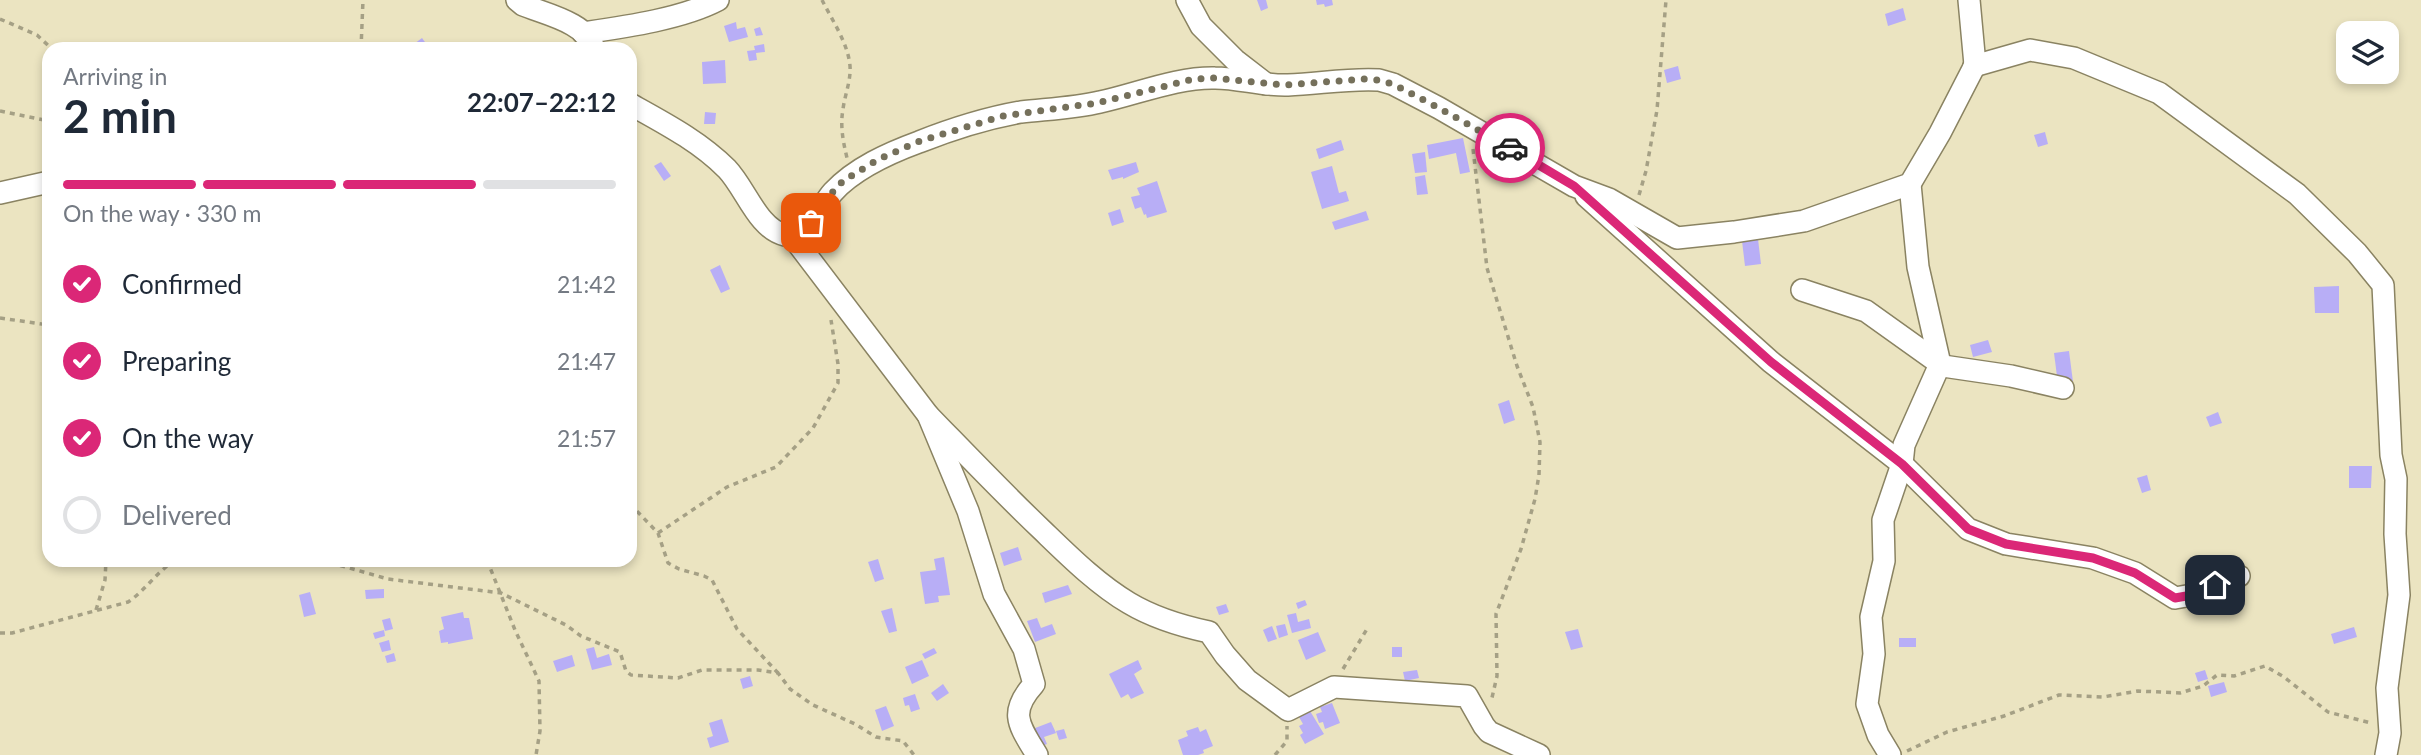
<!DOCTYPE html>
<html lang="en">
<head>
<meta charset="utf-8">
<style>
	body { margin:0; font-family:Lato,sans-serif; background:#f6f6f7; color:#1f2937; height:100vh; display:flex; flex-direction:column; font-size:26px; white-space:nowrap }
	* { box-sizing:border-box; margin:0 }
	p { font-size:23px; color:#747a83 }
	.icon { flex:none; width:38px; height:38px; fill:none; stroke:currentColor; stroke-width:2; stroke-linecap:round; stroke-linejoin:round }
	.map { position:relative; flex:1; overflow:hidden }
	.drawer { position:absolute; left:42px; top:42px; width:595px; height:525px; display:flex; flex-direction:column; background:#fff; border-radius:21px; box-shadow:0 4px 10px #0003 }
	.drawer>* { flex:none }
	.controls { position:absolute; left:2336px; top:21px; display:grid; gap:14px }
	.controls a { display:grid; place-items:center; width:63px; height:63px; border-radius:14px; background:#fff; box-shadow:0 4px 10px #0003; font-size:35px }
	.pin { position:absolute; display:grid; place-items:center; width:60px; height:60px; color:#fff; margin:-30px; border-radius:14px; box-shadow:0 4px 10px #0006 }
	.courier { position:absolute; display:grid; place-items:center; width:70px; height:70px; margin:-35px; border:5px solid #db2777; border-radius:50%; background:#fff; color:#222; box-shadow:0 2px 9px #0007 }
	.head em { font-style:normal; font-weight:700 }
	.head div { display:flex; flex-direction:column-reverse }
	.head { display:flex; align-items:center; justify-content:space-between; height:119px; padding:0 21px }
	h1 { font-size:46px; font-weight:700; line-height:52px }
	.bar { display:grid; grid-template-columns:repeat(4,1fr); gap:10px 7px; align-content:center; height:84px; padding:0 21px }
	.bar i { height:9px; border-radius:5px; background:#e0e1e3 }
	.bar .selected { background:#db2777 }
	.bar p { grid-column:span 4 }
	ol { padding:0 21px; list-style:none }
	li { display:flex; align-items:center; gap:21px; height:77px }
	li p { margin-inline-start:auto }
	li .icon { padding:7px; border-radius:50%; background:#db2777; color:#fff; stroke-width:4 }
	li:last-child { color:#747a83 }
	li i { width:38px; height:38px; border:4px solid #e0e1e3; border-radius:50% }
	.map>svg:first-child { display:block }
</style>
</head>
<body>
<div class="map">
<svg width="2421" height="755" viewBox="0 0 2421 755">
	<rect width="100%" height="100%" fill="#ebe4c1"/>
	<g fill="#b8aef6">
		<polygon points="1257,0 1266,0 1268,8 1261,11"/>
		<polygon points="1316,0 1332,0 1333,5 1325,7 1324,4 1317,5"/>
		<polygon points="1903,8 1906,20 1888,26 1885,14"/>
		<polygon points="736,22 737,29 745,27 748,37 729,42 724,26"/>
		<polygon points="760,27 763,35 756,36 754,29"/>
		<polygon points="422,38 430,49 418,49 414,44"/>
		<polygon points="764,44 765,52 756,53 757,60 749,61 747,51 755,50 754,46"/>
		<polygon points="725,60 726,83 703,84 702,62"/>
		<polygon points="1678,66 1681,79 1667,83 1664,70"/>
		<polygon points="705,112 716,113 715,124 704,124"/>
		<polygon points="2045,132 2048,144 2038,147 2034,135"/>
		<polygon points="1463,138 1470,172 1460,174 1456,153 1429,159 1427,145"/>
		<polygon points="1341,140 1344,150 1319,159 1316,149"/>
		<polygon points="1425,152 1427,172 1415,173 1412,154"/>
		<polygon points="661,162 671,176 664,181 654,166"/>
		<polygon points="1136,162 1139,172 1123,179 1123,177 1112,180 1108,170"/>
		<polygon points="1332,166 1339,193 1346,191 1349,201 1322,209 1311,172"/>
		<polygon points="1425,175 1428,194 1417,195 1415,177"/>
		<polygon points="1157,181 1167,212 1147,218 1146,214 1144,215 1141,207 1135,209 1131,197 1140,195 1137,188"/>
		<polygon points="1120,209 1124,222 1112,226 1108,213"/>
		<polygon points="1366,211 1369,220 1335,230 1332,222"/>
		<polygon points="1758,239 1761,264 1745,266 1742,241"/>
		<polygon points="720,265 730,289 721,293 710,270"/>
		<polygon points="2339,286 2339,313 2315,313 2314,287"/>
		<polygon points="1988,340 1992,352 1973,357 1970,345"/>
		<polygon points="2069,351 2073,382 2058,384 2054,353"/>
		<polygon points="1509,400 1515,420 1504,424 1498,404"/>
		<polygon points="2218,412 2222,423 2210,427 2206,417"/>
		<polygon points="2349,466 2372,466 2371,488 2349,488"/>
		<polygon points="2147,475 2151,490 2142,493 2137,478"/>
		<polygon points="1018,547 1022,560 1004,566 1000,553"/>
		<polygon points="944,557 950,595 938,596 939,602 925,604 920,572 936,570 934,559"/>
		<polygon points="878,559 884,579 875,582 868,562"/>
		<polygon points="1068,585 1072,594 1045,603 1042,593"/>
		<polygon points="384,589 384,598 366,599 365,590"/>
		<polygon points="310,592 316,614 304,617 299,595"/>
		<polygon points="1305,600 1307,605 1298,609 1296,603"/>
		<polygon points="1226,604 1229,612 1219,615 1216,607"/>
		<polygon points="892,608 897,631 889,633 881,611"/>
		<polygon points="463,612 464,618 469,618 473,639 448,644 448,642 441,643 439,631 444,629 441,617"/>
		<polygon points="1296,613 1298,622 1309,619 1311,628 1292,633 1287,615"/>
		<polygon points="390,618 393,629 385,631 382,620"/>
		<polygon points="1037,618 1041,628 1052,624 1056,634 1035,642 1027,621"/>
		<polygon points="1285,624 1288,635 1279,638 1276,626"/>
		<polygon points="1272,626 1277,639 1268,642 1263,630"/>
		<polygon points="2354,627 2357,637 2334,644 2331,634"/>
		<polygon points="1578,629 1583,647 1571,650 1565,632"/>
		<polygon points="384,630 385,636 375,639 373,633"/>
		<polygon points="1318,632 1326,651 1306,660 1298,640"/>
		<rect x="1899" y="638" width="17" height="9"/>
		<polygon points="389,640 391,650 382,652 379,643"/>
		<polygon points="594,647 597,658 609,654 612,665 592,670 586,649"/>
		<rect x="1392" y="647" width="10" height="10"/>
		<polygon points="934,648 937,653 925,659 922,654"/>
		<polygon points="394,653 396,661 387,663 385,656"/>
		<polygon points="572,655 575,666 557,672 553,661"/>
		<polygon points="922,660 929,676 912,684 905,667"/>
		<polygon points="1138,660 1142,669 1134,674 1144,693 1131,699 1128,694 1121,698 1109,674"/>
		<polygon points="1417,670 1419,678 1405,681 1403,672"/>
		<polygon points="2205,670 2208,679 2198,682 2195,673"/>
		<polygon points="750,676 753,686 743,689 740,679"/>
		<polygon points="2224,682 2227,692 2211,697 2208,686"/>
		<polygon points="943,684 949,693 937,701 931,693"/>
		<polygon points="915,694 920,709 911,712 909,705 905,706 903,698"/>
		<polygon points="1332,703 1340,723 1325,729 1323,722 1319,723 1316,714 1322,712 1320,707"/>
		<polygon points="886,706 894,726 882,731 875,710"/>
		<polygon points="1310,711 1324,734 1305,744 1300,735 1303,733 1299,726 1303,724 1299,717"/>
		<polygon points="722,719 729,742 710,748 707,738 713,736 709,723"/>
		<polygon points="1051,722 1056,733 1044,737 1047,744 1037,748 1030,730"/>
		<polygon points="1198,727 1200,732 1206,729 1213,746 1203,750 1204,753 1198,755 1183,755 1178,740 1188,736 1186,731"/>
		<polygon points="1064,729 1067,738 1059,740 1056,731"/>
	</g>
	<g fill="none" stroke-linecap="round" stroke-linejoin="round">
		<defs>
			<g id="minor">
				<path d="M517,0l6,5c22,9 65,18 71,44"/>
				<polyline points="1187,0 1201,26 1235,60 1266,84"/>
				<path d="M583,33c41,-6 99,-14 135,-33"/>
				<polyline points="1974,66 2030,50 2074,58 2159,93 2297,194 2357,253 2383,285 2391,455 2396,479 2395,534 2399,595 2387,688 2390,733 2386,755"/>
				<path d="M630,104c34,19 69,37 97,65 19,20 31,60 58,66 23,6 35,-29 48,-43 22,-24 56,-39 86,-50 33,-13 68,-24 102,-30 27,-3 54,-4 79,-10 37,-8 77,-25 115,-24 24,0 48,8 73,7 30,-1 61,-7 91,-5l14,4 46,24 135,78 35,13 68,39 57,-6 70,-11 106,-37 30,-51 35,-68 -6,-65"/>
				<polyline points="0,193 49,182"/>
				<polyline points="1586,196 1771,362 1902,464 1968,529 2006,544 2093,558 2135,573 2175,598 2192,595 2239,576"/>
				<path d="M792,236l136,179 40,96 26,83 30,55 10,35c-26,29 -15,41 3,71"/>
				<polyline points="1802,290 1866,311 1943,366 2011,376 2063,388"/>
				<path d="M928,415c38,39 75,78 114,115 27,26 55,54 87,73 25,15 52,23 80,29l16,23 22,25 41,30 46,-23 133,9 17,30 5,6 50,23"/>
				<polyline points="1890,755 1878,735 1867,704 1874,654 1871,617 1884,561 1883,520 1902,464 1904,445 1940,364 1918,267 1910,184"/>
			</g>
		</defs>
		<use href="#minor" stroke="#8a8362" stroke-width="24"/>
		<g stroke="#a5a085" stroke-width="3.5" stroke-dasharray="5 5" stroke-linecap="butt">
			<path d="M822,0c10,20 26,43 28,66 1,15 -5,28 -7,43 -3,17 0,32 4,49"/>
			<polyline points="0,19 37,35 52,49"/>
			<polyline points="361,49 363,0"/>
			<polyline points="0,111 49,121"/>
			<polyline points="1473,149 1487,268 1517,366 1533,407 1540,442 1539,475 1535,499 1521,549 1496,614 1497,676 1491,702"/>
			<polyline points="1639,195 1646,171 1657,110 1666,0"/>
			<polyline points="0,318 49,325"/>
			<polyline points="630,504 658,533 668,563 679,569 704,576 712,580 737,629 778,673"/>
			<polyline points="658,533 727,487 776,467 813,428 838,383 838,364 831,320"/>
			<polyline points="321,560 388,579 501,593 566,625 581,636 620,652 626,671 631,675 678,678 702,670 758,670 778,673 790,689 813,705 855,724 876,737 903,741 914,755"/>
			<polyline points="487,560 515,630 539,681 540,731 536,755"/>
			<polyline points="96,610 105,580 106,560"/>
			<path d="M0,633h12l116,-31c18,-12 29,-31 48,-42"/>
			<polyline points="1343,669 1367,629"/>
			<polyline points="1907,751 1947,732 2004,716 2059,695 2103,697 2138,691 2180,693 2203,686 2217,675 2234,676 2265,666 2284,677 2328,712 2371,723"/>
			<polyline points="1275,755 1287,741 1287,726"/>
		</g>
		<use href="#minor" stroke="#fff" stroke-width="21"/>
	</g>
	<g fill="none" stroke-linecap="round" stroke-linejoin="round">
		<polyline stroke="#75705b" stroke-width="7" stroke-dasharray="0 12.6" points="811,223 831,194 843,181 879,159 920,141 1003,116 1097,103 1194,79 1215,78 1284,85 1365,79 1378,80 1393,84 1439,108 1510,148"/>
		<polyline stroke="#db2777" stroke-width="9" points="1510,148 1574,186 1771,362 1902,464 1968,529 2006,544 2093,558 2135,573 2175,598 2192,595 2215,585"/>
	</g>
</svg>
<div class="controls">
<a><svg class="icon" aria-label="layers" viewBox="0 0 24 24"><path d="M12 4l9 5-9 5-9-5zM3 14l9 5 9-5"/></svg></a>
</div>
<div class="pin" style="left:811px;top:223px;background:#ea580c"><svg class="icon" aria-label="bag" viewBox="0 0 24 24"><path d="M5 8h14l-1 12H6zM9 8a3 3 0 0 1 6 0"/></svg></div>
<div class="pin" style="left:2215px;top:585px;background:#1f2937"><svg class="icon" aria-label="home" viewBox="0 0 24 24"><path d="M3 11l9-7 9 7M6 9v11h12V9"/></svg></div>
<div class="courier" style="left:1510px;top:148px"><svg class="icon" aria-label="car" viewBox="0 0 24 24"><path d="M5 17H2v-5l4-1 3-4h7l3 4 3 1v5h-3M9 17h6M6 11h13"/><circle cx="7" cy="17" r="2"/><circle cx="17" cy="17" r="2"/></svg></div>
<section class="drawer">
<div class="head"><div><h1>2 min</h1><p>Arriving in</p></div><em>22:07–22:12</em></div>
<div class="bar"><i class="selected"></i><i class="selected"></i><i class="selected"></i><i></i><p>On the way · 330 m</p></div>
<ol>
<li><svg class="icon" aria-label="check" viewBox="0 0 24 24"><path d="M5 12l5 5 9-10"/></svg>Confirmed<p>21:42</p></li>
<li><svg class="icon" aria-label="check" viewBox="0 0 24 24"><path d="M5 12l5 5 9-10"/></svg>Preparing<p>21:47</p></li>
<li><svg class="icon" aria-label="check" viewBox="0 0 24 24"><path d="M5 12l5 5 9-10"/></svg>On the way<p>21:57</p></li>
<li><i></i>Delivered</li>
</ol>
</section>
</div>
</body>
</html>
